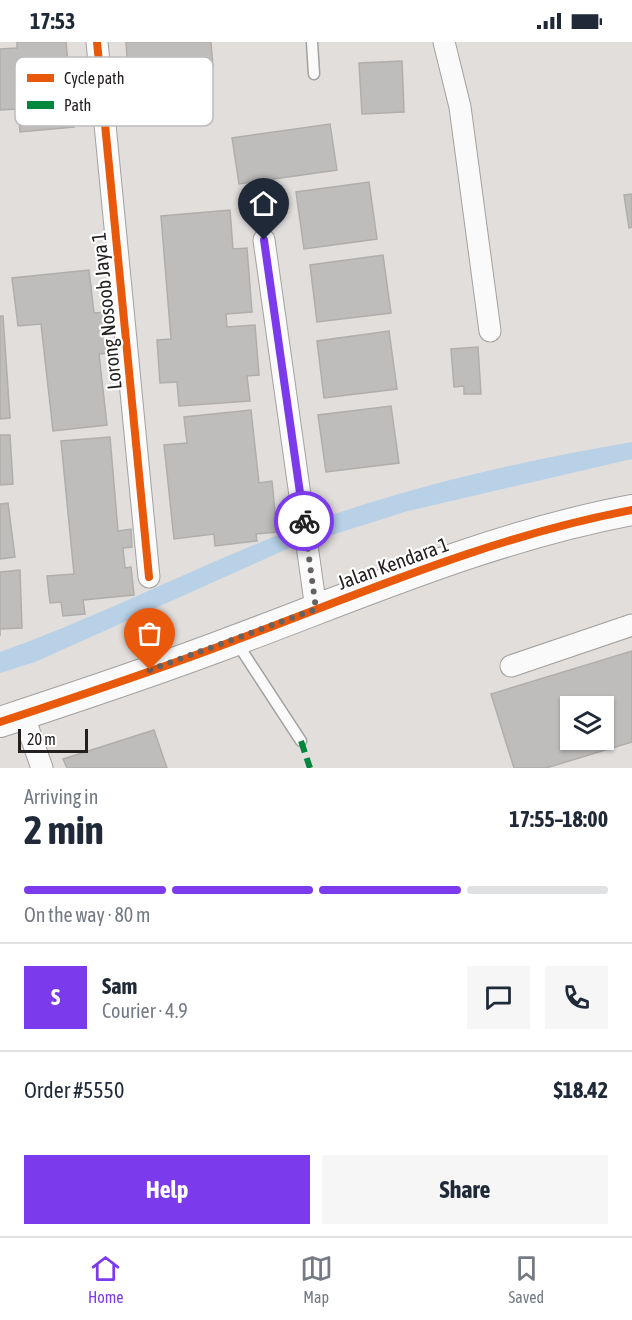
<!DOCTYPE html>
<html lang="en">
<head>
<meta charset="utf-8">
<style>
	body { margin:0; font-family:"Asap Condensed",sans-serif; background:#f6f6f7; color:#1f2937; height:100vh; display:flex; flex-direction:column; font-size:22px; white-space:nowrap }
	* { box-sizing:border-box; margin:0 }
	p { font-size:20px; color:#747a83 }
	.icon { flex:none; width:33px; height:33px; fill:none; stroke:currentColor; stroke-width:2; stroke-linecap:round; stroke-linejoin:round }
	.map { position:relative; height:726px; overflow:hidden }
	.details { display:flex; flex-direction:column; background:#fff; flex:1 }
	.details>* { flex:none }
	.tools { position:absolute; left:560px; top:654px; display:grid; gap:12px }
	.tools a { display:grid; place-items:center; width:54px; height:54px; border-radius:0px; background:#fff; box-shadow:0 2px 4px #0004; font-size:30px }
	.scale { position:absolute; left:18px; bottom:15px; width:70px; box-sizing:border-box; padding-left:6px; border:3px solid #23201f; border-top:0; font-size:16px; line-height:21px; white-space:nowrap; color:#23201f; -webkit-text-stroke:4px #fff; paint-order:stroke }
	.pin { position:absolute; display:grid; place-items:center; width:51px; height:51px; color:#fff; margin:-62px -26px; border-radius:50% 50% 50% 0; rotate:-45deg; box-shadow:0 0 6px #0007 }
	.pin .icon { rotate:45deg }
	.courier { position:absolute; display:grid; place-items:center; width:60px; height:60px; margin:-30px; border:4px solid #7c3aed; border-radius:50%; background:#fff; color:#222; box-shadow:0 2px 8px #0007 }
	.overview em { font-style:normal; font-weight:700 }
	.overview div { display:flex; flex-direction:column-reverse }
	.overview { display:flex; align-items:center; justify-content:space-between; height:102px; padding:0 24px }
	h1 { font-size:39px; font-weight:700; line-height:45px }
	.bar { display:grid; grid-template-columns:repeat(4,1fr); gap:9px 6px; align-content:center; height:72px; padding:0 24px }
	.bar i { height:8px; border-radius:4px; background:#e0e1e3 }
	.bar .active { background:#7c3aed }
	.bar p { grid-column:span 4 }
	.line { display:flex; align-items:center; gap:15px; padding:0 24px; border-top:2px solid #e0e1e3 }
	.line div { flex:1 }
	.round { display:grid; place-items:center; flex:none; width:63px; height:63px; border-radius:0px; background:#f6f6f7 }
	.action { display:flex; gap:12px; margin-top:auto; padding:12px 24px }
	.action a { flex:1; height:69px; border-radius:0px; background:#7c3aed; color:#fff; font-size:24px; font-weight:700; line-height:69px; text-align:center }
	.action a+a { background:#f6f6f7; color:#1f2937 }
	.status { display:flex; justify-content:space-between; align-items:center; height:42px; padding:0 30px; background:#fff; direction:ltr }
	.status svg { height:16px; fill:currentColor }
	.menu { display:flex; justify-content:space-around; align-items:center; height:84px; border-top:2px solid #e0e1e3; background:#fff; font-size:16px; color:#747a83 }
	.menu a { display:grid; justify-items:center; gap:3px }
	.menu .active { color:#7c3aed }
	.map>svg:first-child { display:block }
</style>
</head>
<body>
<div class="status"><b>17:53</b><svg viewBox="0 0 49 12"><path d="M0 12V9h3v3zM5 12V6h3v6zM10 12V3h3v9zM15 12V0h3v12zM26 1h20v11H26zM47 4h2v5h-2z"/></svg></div>
<div class="map">
<svg width="632" height="726" viewBox="0 0 632 726">
	<rect width="100%" height="100%" fill="#e1dedc"/>
	<path fill="#b8d1e7" d="M632,400v17l-224,52 -121,38 -252,113 -35,11v-21c107,-38 208,-92 315,-131 101,-36 211,-61 317,-79z"/>
	<g fill="#bfbdbb" stroke="#b0aeac" stroke-width="1.5" fill-rule="evenodd">
		<polygon points="17,0 66,0 74,85 20,90 18,67 0,68 0,7 17,6"/>
		<polygon points="126,0 211,0 213,25 128,31"/>
		<polygon points="402,19 404,70 362,72 359,21"/>
		<polygon points="330,82 337,128 239,142 232,96"/>
		<polygon points="369,140 377,197 304,207 296,150"/>
		<polygon points="632,152 632,185 629,186 624,153"/>
		<polygon points="230,168 233,207 247,206 252,270 226,272 227,285 255,283 259,333 247,334 250,359 179,364 177,340 160,341 157,298 171,297 161,174"/>
		<polygon points="383,213 391,271 317,280 310,223"/>
		<polygon points="89,228 94,271 106,270 110,311 99,312 107,383 53,389 41,282 18,284 12,236"/>
		<polygon points="0,274 3,274 10,376 0,377"/>
		<polygon points="389,289 397,347 324,356 317,299"/>
		<polygon points="478,305 481,352 464,352 464,344 454,345 451,307"/>
		<polygon points="391,364 399,421 326,430 318,373"/>
		<polygon points="251,368 259,441 272,439 277,490 256,492 257,499 215,504 214,492 174,497 164,403 187,401 184,375"/>
		<polygon points="0,393 10,393 13,442 0,443"/>
		<polygon points="110,395 118,489 131,487 132,505 123,506 125,526 131,525 134,553 83,558 85,572 63,574 61,560 50,561 47,534 74,532 61,399"/>
		<polygon points="8,461 15,515 0,517 0,462"/>
		<polygon points="20,528 22,586 0,587 0,594 0,530"/>
		<path d="M632,609v91l-86,26h-32l-23,-74zM570,664h33v34h-33z"/>
		<polygon points="154,688 167,726 67,726 63,717"/>
	</g>
	<g fill="none" stroke-linecap="round" stroke-linejoin="round">
		<defs>
			<g id="lane">
				<polyline points="312,0 314,32"/>
				<polyline points="237,601 301,699"/>
			</g>
			<g id="street">
				<polyline points="97,0 149,535"/>
				<polyline points="444,0 460,65 490,289"/>
				<polyline points="264,198 316,567"/>
				<polyline points="511,624 632,583"/>
				<polyline points="23,672 42,726"/>
			</g>
			<path id="secondary" d="M0,680c79,-26 158,-52 236,-82 131,-49 258,-104 396,-130"/>
		</defs>
		<use href="#lane" stroke="#a3a1a0" stroke-width="13"/>
		<use href="#street" stroke="#a3a1a0" stroke-width="23"/>
		<use href="#secondary" stroke="#a3a1a0" stroke-width="32"/>
		<use href="#lane" stroke="#fafafa" stroke-width="10"/>
		<use href="#street" stroke="#fafafa" stroke-width="21"/>
		<use href="#secondary" stroke="#fafafa" stroke-width="30"/>
		<polyline stroke="#00873e" stroke-width="6" stroke-dasharray="12 6" stroke-linecap="butt" points="301,699 310,726"/>
		<defs>
			<g id="cycleway">
				<polyline points="97,0 149,535"/>
				<path d="M0,680c79,-26 158,-52 236,-82 131,-49 258,-104 396,-130"/>
			</g>
		</defs>
		<use href="#cycleway" stroke="#fff" stroke-width="11"/>
		<use href="#cycleway" stroke="#e8590c" stroke-width="8"/>
	</g>
	<g fill="none" stroke-linecap="round" stroke-linejoin="round">
		<polyline stroke="#666261" stroke-width="6" stroke-dasharray="0 10.8" points="150,628 316,567 304,479"/>
		<polyline stroke="#7c3aed" stroke-width="8" points="264,198 304,479"/>
	</g>
	<g text-anchor="middle" dominant-baseline="central" stroke-width="4.5" stroke-linejoin="round" paint-order="stroke">
		<g font-size="20" fill="#23201f" stroke="#fff">
			<text transform="translate(106 269) rotate(-96)">Lorong Nosoob Jaya 1</text>
			<text transform="translate(393 521) rotate(-20)">Jalan Kendara 1</text>
		</g>
	</g>
	<rect x="15" y="15" width="198" height="69" rx="9" fill="#fff" stroke="#bdbcbc" stroke-width="1.5"/>
	<rect x="27" y="32" width="27" height="8" fill="#e8590c"/>
	<rect x="27" y="59" width="27" height="8" fill="#00873e"/>
	<g font-size="16" fill="#23201f">
		<text x="64" y="42">Cycle path</text>
		<text x="64" y="69">Path</text>
	</g>
</svg>
<div class="tools">
<a><svg class="icon" aria-label="layers" viewBox="0 0 24 24"><path d="M12 4l9 5-9 5-9-5zM3 14l9 5 9-5"/></svg></a>
</div>
<div class="scale">20 m</div>
<div class="pin" style="left:150px;top:628px;background:#ea580c"><svg class="icon" aria-label="bag" viewBox="0 0 24 24"><path d="M5 8h14l-1 12H6zM9 8a3 3 0 0 1 6 0"/></svg></div>
<div class="pin" style="left:264px;top:198px;background:#1f2937"><svg class="icon" aria-label="home" viewBox="0 0 24 24"><path d="M3 11l9-7 9 7M6 9v11h12V9"/></svg></div>
<div class="courier" style="left:304px;top:479px"><svg class="icon" aria-label="bike" viewBox="0 0 24 24"><circle cx="6" cy="16" r="4"/><circle cx="18" cy="16" r="4"/><path d="M6 16l4-8h5l3 8M10 8l3 8H6M13 5h3"/></svg></div>
</div>
<section class="details">
<div class="overview"><div><h1>2 min</h1><p>Arriving in</p></div><em>17:55–18:00</em></div>
<div class="bar"><i class="active"></i><i class="active"></i><i class="active"></i><i></i><p>On the way · 80 m</p></div>
<div class="line" style="height:108px"><b class="round" style="background:#7c3aed;color:#fff">S</b><div><b>Sam</b><p>Courier · 4.9</p></div><a class="round"><svg class="icon" aria-label="chat" viewBox="0 0 24 24"><path d="M4 5h16v11H9l-5 4z"/></svg></a><a class="round"><svg class="icon" aria-label="phone" viewBox="0 0 24 24"><path d="M5 4h4l2 5-3 2q2 4 5 5l2-3 5 2v4C11 20 4 13 5 4z"/></svg></a></div>
<div class="line" style="height:78px"><div>Order #5550</div><b>$18.42</b></div>
<div class="action"><a>Help</a><a>Share</a></div>
</section>
<nav class="menu">
<a class="active"><svg class="icon" aria-label="home" viewBox="0 0 24 24"><path d="M3 11l9-7 9 7M6 9v11h12V9"/></svg>Home</a>
<a><svg class="icon" aria-label="map" viewBox="0 0 24 24"><path d="M3 6l6-2 6 2 6-2v14l-6 2-6-2-6 2zM9 4v14M15 6v14"/></svg>Map</a>
<a><svg class="icon" aria-label="saved" viewBox="0 0 24 24"><path d="M7 4h10v16l-5-4-5 4z"/></svg>Saved</a>
</nav>
</body>
</html>
